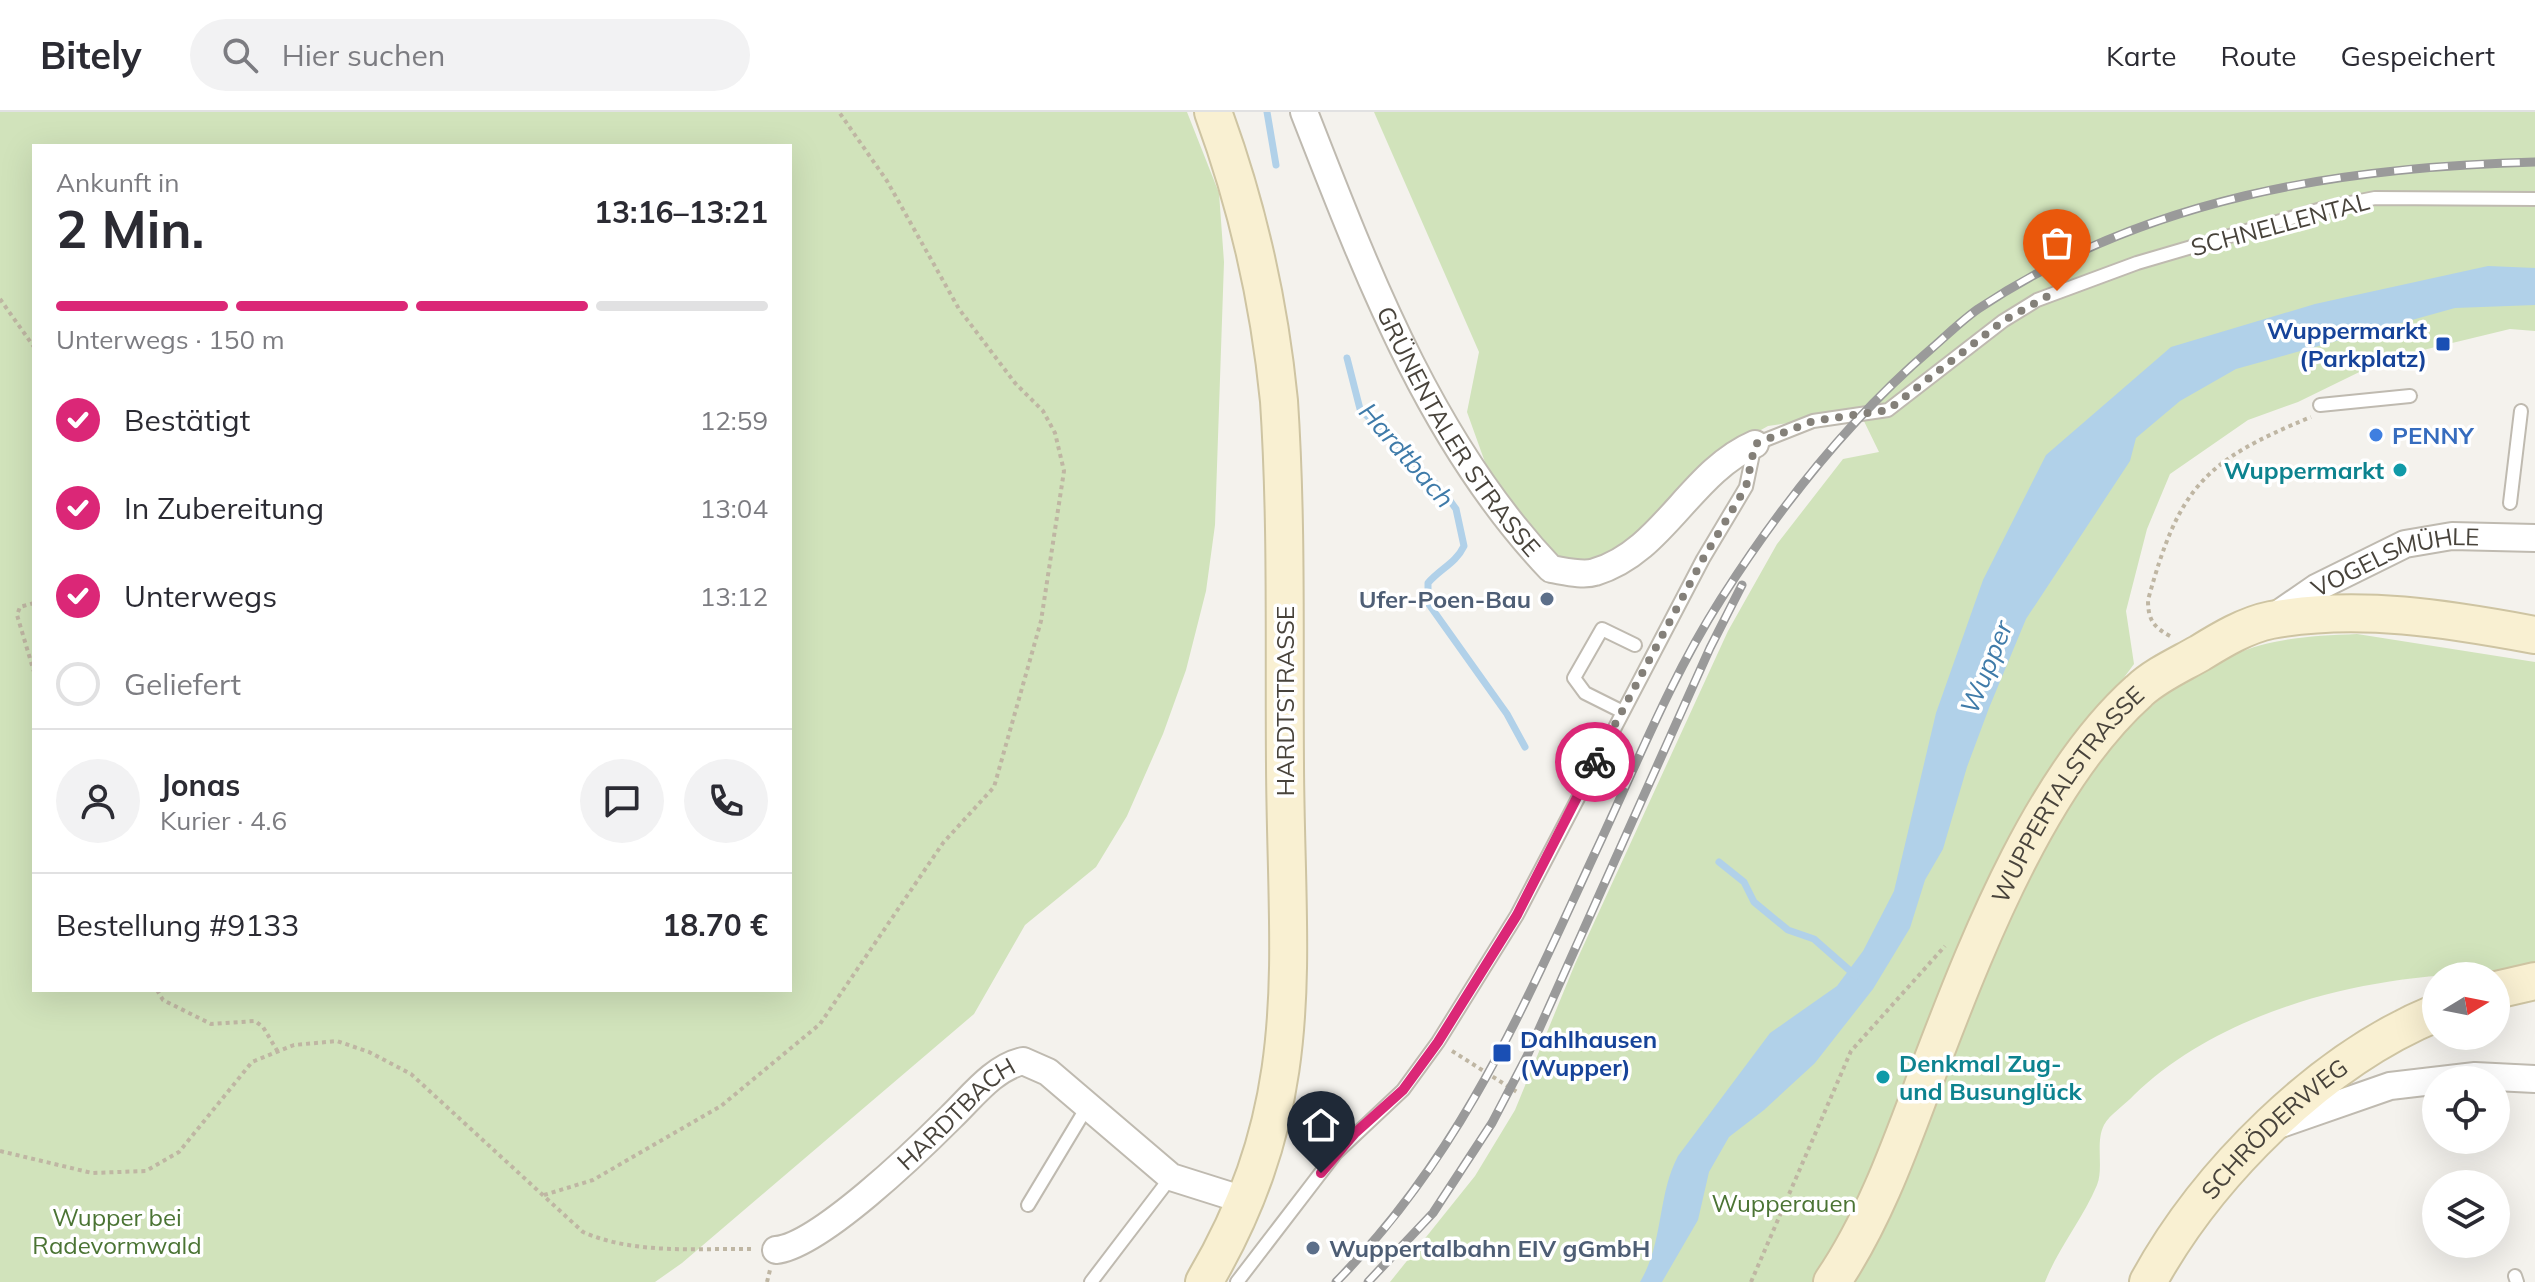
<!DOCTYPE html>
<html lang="de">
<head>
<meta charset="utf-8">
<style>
	body { margin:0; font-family:Mulish,sans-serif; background:#f2f2f3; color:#2b2b33; height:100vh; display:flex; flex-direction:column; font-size:30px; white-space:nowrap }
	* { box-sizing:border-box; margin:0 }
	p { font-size:26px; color:#7c7c81 }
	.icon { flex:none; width:44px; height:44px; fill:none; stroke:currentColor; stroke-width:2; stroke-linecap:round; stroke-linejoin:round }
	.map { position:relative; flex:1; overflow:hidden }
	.sheet { position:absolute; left:32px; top:32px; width:760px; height:848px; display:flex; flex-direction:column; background:#fff; border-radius:0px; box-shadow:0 8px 32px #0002 }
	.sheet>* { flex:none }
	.needle { width:52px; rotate:80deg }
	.tools { position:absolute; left:2422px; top:850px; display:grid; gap:16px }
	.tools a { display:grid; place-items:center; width:88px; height:88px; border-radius:50%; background:#fff; box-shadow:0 8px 32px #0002; font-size:40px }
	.pin { position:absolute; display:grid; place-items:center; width:68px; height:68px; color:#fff; margin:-82px -34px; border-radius:50% 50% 50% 0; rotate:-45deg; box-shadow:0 0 8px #0007 }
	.pin .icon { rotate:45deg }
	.courier { position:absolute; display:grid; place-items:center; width:80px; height:80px; margin:-40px; border:6px solid #db2777; border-radius:50%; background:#fff; color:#222; box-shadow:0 2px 10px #0007 }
	.overview em { font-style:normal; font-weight:700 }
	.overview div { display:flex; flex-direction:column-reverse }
	.overview { display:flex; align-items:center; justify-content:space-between; height:136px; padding:0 24px }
	h1 { font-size:52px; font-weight:700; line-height:60px }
	.bar { display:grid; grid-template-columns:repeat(4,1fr); gap:12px 8px; align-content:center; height:96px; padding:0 24px }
	.bar i { height:10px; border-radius:6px; background:#e1e1e2 }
	.bar .current { background:#db2777 }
	.bar p { grid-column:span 4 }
	.line { display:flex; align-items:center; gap:20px; padding:0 24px; border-top:2px solid #e1e1e2 }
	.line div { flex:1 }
	.round { display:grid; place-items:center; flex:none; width:84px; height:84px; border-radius:42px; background:#f2f2f3 }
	ol { padding:0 24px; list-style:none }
	li { display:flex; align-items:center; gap:24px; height:88px }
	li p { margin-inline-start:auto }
	li .icon { padding:8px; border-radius:50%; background:#db2777; color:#fff; stroke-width:4 }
	li:last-child { color:#7c7c81 }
	li i { width:44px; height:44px; border:4px solid #e1e1e2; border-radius:50% }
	header { display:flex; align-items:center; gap:48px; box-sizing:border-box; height:112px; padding:0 40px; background:#fff; border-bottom:2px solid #e1e1e2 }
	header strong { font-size:38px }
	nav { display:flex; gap:44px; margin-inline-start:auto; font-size:28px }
	.search { width:560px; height:72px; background:#f2f2f3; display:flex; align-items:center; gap:20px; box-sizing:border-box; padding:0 28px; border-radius:44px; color:#7c7c81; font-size:30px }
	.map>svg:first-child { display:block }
</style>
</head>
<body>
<header>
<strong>Bitely</strong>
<div class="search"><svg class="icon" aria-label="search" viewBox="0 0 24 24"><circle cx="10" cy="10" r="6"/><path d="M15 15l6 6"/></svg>Hier suchen</div>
<nav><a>Karte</a><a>Route</a><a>Gespeichert</a></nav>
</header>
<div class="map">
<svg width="2535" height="1170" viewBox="0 0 2535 1170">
	<rect width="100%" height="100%" fill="#f4f2ed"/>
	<g fill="#d1e3bb" fill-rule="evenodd">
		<path d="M0,0h1187l32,81 5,69 -9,263 -9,66 -20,79 -23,64 -36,82 -31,51 -71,58 -51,89 -292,249 -27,19h-655zM34,34h756v844h-756z"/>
		<polygon points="1374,0 2535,0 2535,219 2510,217 2386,247 2298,290 2248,308 2170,362 2147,417 2126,499 2134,552 2069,640 1826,1170 1390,1170 1475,1064 1515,998 1575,852 1728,519 1777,432 1843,347 1879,340 1860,301 1768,314 1713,345 1657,415 1592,458 1551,454 1496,381 1467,300 1479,240"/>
		<path d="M2357,522l178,28v313c-131,-9 -302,24 -401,120 -8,9 -25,20 -30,30 -9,17 0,43 -7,60 -14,34 -39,63 -52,97h-208c37,-81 73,-162 110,-243 64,-142 132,-316 286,-384 41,-18 81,-19 124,-21z"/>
	</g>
	<path fill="#b1d1e9" d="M2488,154l47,2v37l-80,3 -219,61 -56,32 -44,37 -6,23 -104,158 -37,89 -22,59 -24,82 -18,31 -15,48 -37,61 -58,74 -51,47 -35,27 -20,35 -11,48 -36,62h-22c24,-40 17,-86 38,-126l92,-123 67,-47 26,-35 31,-60 42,-178 47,-133 63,-125 125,-108 144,-43z"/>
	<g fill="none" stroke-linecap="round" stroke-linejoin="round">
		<g stroke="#b1d1e9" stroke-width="7">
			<polyline points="1267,0 1276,53"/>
			<path d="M1347,246l13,51 83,82 13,18 8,37c-8,17 -24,23 -36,37v20l79,111 18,33"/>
			<polyline points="1719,750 1744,770 1754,790 1788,818 1814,827 1856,864"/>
		</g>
		<defs>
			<g id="lane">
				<polyline points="2320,293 2410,284"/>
				<polyline points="2510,391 2521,299"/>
				<polyline points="1621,599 1585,581 1574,566 1602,517 1635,533"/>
				<polyline points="1028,1093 1087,995"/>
				<polyline points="2515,1164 2517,1170"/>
				<polyline points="1091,1170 1171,1065"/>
				<polyline points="1237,1170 1336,1041 1403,978 1438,930 1517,803 1703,447 1746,375 1755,332 1813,309 1888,298 2003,209 2037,188 2137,151 2325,96 2375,86 2535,87"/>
			</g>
			<g id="street">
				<path id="s1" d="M1304,0c63,161 126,330 247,457 13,2 32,7 44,3 68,-20 95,-100 160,-128"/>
				<path id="s2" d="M2271,507l45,-31 89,-44 47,-8 83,2"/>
				<polyline points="2278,1013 2390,974 2475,964 2535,967"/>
				<path id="s3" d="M776,1138c43,-4 142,-100 175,-133 21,-20 42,-49 72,-56l25,11 123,105 76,24"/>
			</g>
			<g id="secondary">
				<polyline points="2496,878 2535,869"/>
				<path d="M1204,1170c107,-182 82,-318 81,-517 -1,-121 2,-243 -6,-364 -10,-101 -31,-194 -66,-289"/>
				<path id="s4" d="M1832,1170c47,-69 74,-153 104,-231 45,-117 108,-275 203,-360 17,-16 40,-26 61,-38 21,-13 46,-28 71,-33 87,-16 178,-1 264,15"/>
				<path id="s5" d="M2148,1170c59,-108 173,-222 288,-269"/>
			</g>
		</defs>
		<use href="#lane" stroke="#bfbab0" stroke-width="16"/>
		<use href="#street" stroke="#bfbab0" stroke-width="30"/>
		<use href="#secondary" stroke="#cec4a2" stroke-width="40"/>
		<g stroke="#bfb6a3" stroke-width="4" stroke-dasharray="4 4" stroke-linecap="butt">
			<polyline points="0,187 34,235"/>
			<polyline points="34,491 20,495 17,503 34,560"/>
			<path d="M2170,524c-17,-9 -22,-17 -22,-36 31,-113 56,-139 163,-183"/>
			<polyline points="157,878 163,888 211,912 255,909 263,915 278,940"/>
			<polyline points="1452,939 1517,980"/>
			<path d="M0,1039l92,22 54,-2 33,-19 73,-90 42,-17 43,-4 32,11 42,22 172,158c53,23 112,16 169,17"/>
			<polyline points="544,1083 593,1068 721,994 820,912 943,731 994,675 1041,509 1064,359 1055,321 1043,299 1015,271 959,197 887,69 839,0"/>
			<polyline points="767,1170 770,1158"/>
			<polyline points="1751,1170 1851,939 1945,834"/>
		</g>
		<use href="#lane" stroke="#fff" stroke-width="12"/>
		<use href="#street" stroke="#fff" stroke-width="26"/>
		<use href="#secondary" stroke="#f9f0d2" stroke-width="36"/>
		<defs>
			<g id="rail">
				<path d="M1336,1170c125,-127 185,-270 259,-429 40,-85 75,-174 126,-254 58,-91 127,-179 210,-250 15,-13 30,-28 47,-40 166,-111 361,-142 557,-147"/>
				<polyline points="1368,1170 1433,1101 1492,1011 1527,944 1710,536 1742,473"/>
			</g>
		</defs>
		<use href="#rail" stroke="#9a9a9a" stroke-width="9"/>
		<use href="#rail" stroke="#fff" stroke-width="6" stroke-dasharray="18" stroke-linecap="butt"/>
	</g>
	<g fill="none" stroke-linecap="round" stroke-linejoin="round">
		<polyline stroke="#848079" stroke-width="8" stroke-dasharray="0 14.4" points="1595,650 1703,447 1746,375 1755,332 1813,309 1888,298 2003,209 2057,179"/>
		<polyline stroke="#db2777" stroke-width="10" points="1321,1061 1355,1021 1403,978 1438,930 1517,803 1595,650"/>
	</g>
	<g fill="#1a4fb4" stroke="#fff" stroke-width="3">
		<rect x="2435" y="224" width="16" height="16" rx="4"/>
		<rect x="1492" y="931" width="20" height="20" rx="4"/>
	</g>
	<circle fill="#3f7fe0" stroke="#fff" stroke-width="3" cx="2376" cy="323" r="8"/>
	<g fill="#0f9aa8" stroke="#fff" stroke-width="3">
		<circle cx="2400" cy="358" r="8"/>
		<circle cx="1883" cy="965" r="8"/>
	</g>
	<g fill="#5c6f8a" stroke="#fff" stroke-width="3">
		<circle cx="1547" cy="487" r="8"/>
		<circle cx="1313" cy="1136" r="8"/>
	</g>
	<g text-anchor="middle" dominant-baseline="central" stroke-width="7" stroke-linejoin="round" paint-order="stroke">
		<g font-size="24" fill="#48433b" stroke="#fff">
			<text transform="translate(2280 112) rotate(-15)">SCHNELLENTAL</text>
			<text stroke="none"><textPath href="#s1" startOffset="356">GRÜNENTALER STRASSE</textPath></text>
			<text stroke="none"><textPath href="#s2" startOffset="140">VOGELSMÜHLE</textPath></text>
			<text transform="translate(1285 589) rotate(-90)">HARDTSTRASSE</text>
			<text stroke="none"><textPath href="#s4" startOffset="544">WUPPERTALSTRASSE</textPath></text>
			<text stroke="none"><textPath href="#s3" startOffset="228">HARDTBACH</textPath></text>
			<text stroke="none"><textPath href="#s5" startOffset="200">SCHRÖDERWEG</textPath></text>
		</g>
		<g font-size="24" font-weight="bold" fill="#164399" stroke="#fff" text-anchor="end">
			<text x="2427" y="218">Wuppermarkt<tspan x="2427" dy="28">(Parkplatz)</tspan></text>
			<text x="1520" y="927" text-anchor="start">Dahlhausen<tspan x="1520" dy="28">(Wupper)</tspan></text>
		</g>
		<g font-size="24" font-weight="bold" fill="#366cbe" stroke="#fff" text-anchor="start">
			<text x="2392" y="323">PENNY</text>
		</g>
		<g font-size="24" font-weight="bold" fill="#0d838f" stroke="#fff" text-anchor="end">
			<text x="2384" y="358">Wuppermarkt</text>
			<text x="1899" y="951" text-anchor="start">Denkmal Zug-<tspan x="1899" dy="28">und Busunglück</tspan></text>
		</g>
		<g font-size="24" font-weight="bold" fill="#4e5e75" stroke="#fff" text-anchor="end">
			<text x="1531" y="487">Ufer-Poen-Bau</text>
			<text x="1329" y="1136" text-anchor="start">Wuppertalbahn EIV gGmbH</text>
		</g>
		<g font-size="24" fill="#4b7434" stroke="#fff">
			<text x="1784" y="1091">Wupperauen</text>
			<text x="117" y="1105">Wupper bei<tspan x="117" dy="28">Radevormwald</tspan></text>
		</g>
		<g font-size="26" font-style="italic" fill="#3f7ba9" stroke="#fff">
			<text transform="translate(1407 343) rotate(49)">Hardtbach</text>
			<text transform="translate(1986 555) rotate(-68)">Wupper</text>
		</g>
	</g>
</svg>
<div class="tools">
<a><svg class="needle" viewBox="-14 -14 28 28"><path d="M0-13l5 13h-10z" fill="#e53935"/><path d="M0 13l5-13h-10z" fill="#7c7c81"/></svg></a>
<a><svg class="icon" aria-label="locate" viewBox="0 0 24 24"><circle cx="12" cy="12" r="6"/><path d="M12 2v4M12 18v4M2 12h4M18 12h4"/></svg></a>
<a><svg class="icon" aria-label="layers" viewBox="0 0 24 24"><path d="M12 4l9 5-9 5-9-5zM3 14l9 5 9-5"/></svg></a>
</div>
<div class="pin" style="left:2057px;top:179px;background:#ea580c"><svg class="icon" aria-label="bag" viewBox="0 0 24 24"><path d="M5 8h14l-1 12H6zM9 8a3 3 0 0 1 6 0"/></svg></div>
<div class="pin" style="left:1321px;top:1061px;background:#1f2937"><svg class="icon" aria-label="home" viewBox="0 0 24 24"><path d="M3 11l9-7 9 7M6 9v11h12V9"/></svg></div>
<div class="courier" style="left:1595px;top:650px"><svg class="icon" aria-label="bike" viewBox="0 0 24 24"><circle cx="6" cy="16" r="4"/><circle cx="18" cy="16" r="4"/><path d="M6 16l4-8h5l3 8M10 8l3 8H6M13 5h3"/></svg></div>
<section class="sheet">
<div class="overview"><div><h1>2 Min.</h1><p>Ankunft in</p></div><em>13:16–13:21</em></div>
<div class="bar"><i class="current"></i><i class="current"></i><i class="current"></i><i></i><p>Unterwegs · 150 m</p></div>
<ol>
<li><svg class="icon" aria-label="check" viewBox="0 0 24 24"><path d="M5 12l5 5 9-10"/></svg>Bestätigt<p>12:59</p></li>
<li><svg class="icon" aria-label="check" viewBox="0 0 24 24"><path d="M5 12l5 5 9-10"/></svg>In Zubereitung<p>13:04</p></li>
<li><svg class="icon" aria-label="check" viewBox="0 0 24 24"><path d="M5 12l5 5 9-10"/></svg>Unterwegs<p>13:12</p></li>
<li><i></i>Geliefert</li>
</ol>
<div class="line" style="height:144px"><a class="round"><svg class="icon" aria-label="person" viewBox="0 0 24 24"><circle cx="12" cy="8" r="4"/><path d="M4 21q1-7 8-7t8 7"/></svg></a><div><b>Jonas</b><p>Kurier · 4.6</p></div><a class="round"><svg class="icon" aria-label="chat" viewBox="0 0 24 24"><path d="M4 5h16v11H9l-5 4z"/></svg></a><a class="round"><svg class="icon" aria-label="phone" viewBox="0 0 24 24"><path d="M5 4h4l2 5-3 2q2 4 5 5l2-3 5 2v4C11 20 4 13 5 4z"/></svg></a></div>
<div class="line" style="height:104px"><div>Bestellung #9133</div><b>18.70 €</b></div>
</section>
</div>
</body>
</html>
